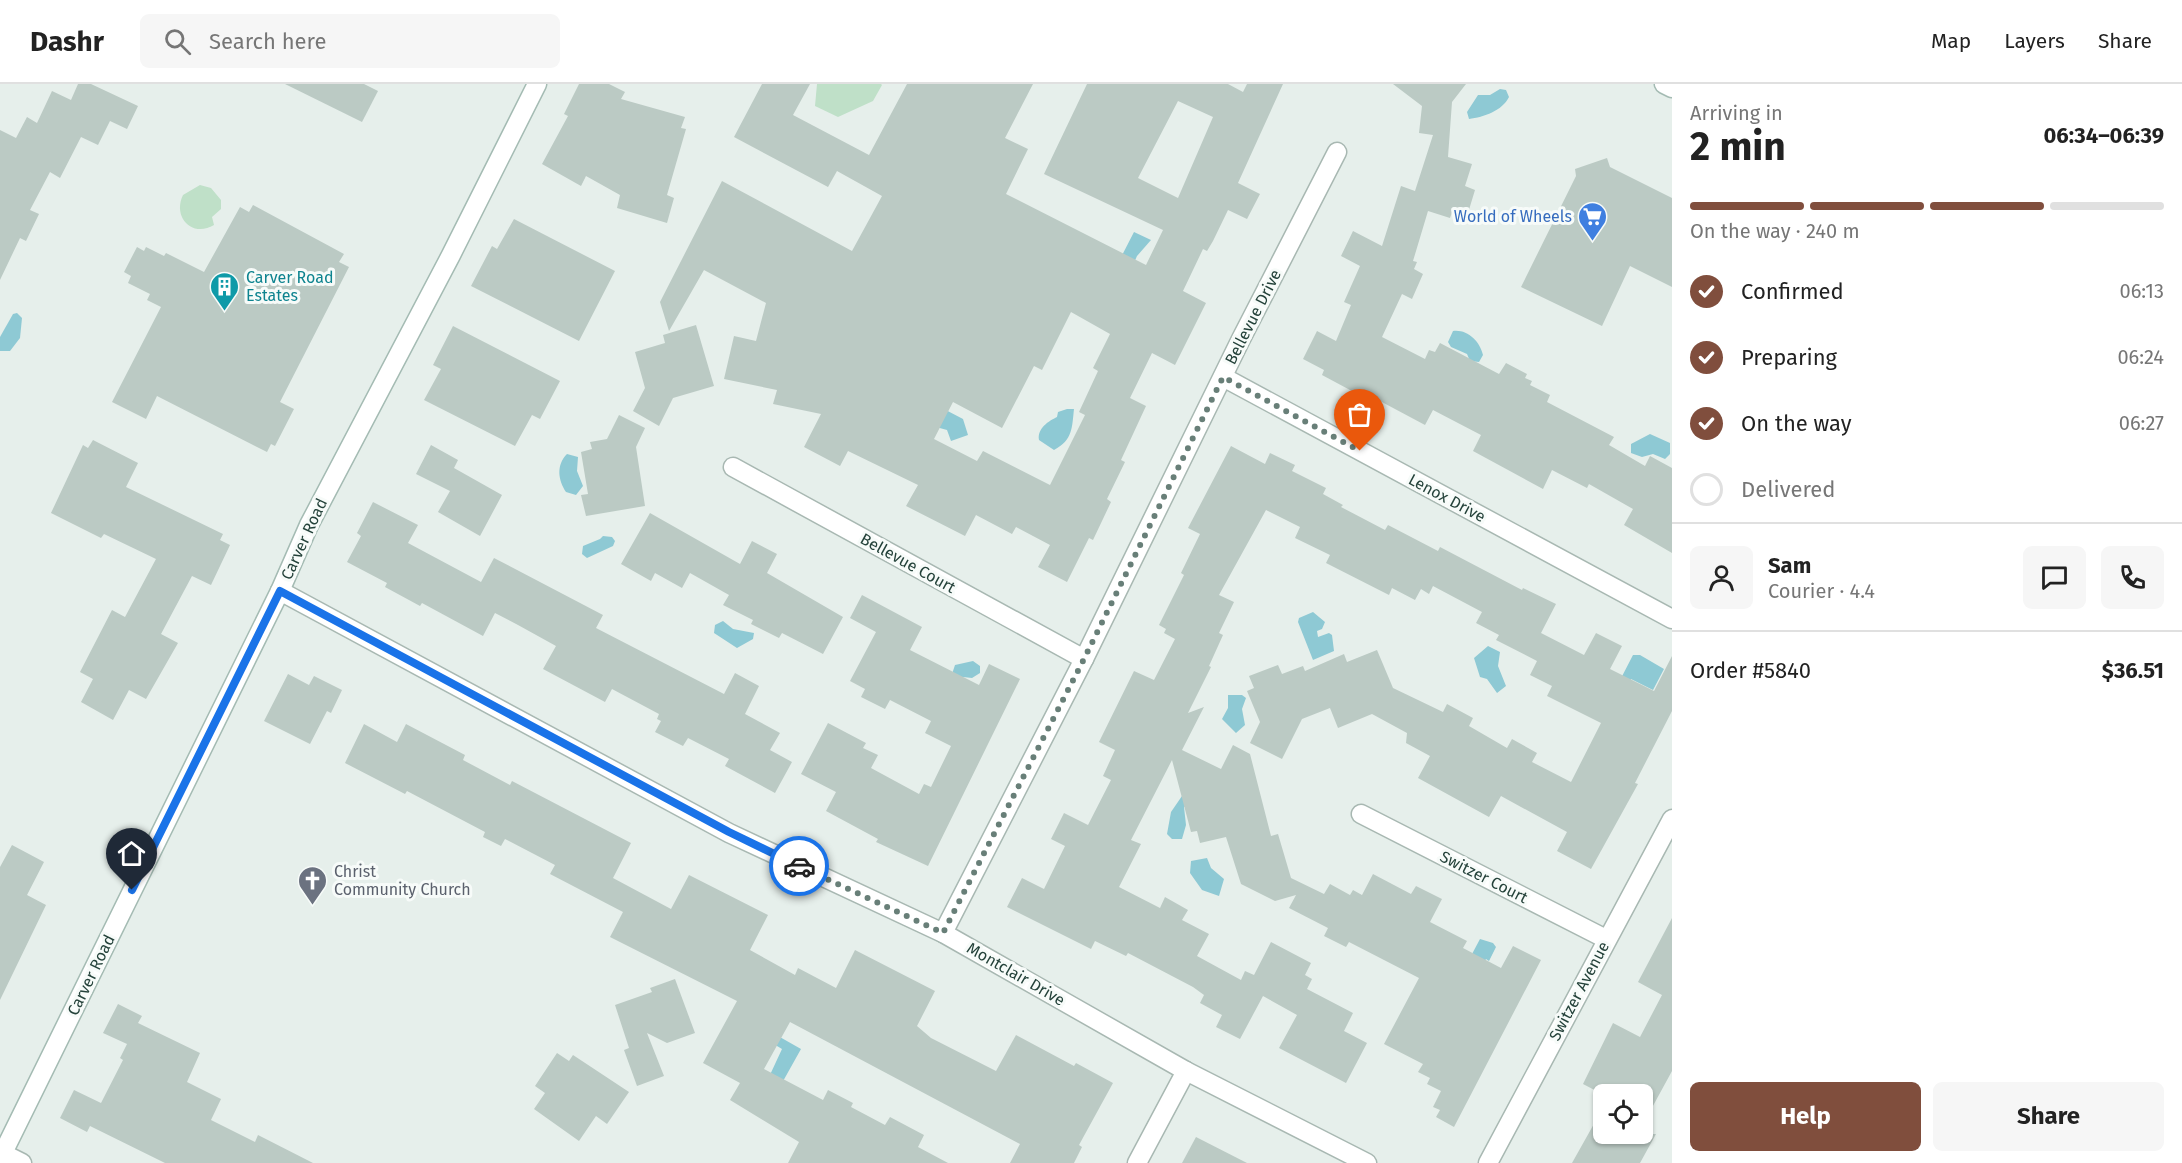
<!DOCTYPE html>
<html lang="en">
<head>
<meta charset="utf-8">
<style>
	body { margin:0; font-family:"Fira Sans",sans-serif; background:#f6f6f6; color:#222; height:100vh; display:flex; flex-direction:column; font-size:22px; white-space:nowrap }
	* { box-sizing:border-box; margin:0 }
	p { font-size:20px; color:#767676 }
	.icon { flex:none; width:33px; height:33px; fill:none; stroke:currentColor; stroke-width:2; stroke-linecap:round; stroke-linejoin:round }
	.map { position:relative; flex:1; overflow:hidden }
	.drawer { display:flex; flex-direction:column; background:#fff; width:510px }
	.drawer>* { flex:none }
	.buttons { position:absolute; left:1593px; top:1000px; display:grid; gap:12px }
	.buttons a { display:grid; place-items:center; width:60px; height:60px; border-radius:9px; background:#fff; box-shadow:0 2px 4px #0004; font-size:30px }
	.pin { position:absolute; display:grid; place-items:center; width:51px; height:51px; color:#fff; margin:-62px -26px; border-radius:50% 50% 50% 0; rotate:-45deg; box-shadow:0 0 6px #0007 }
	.pin .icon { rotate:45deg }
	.courier { position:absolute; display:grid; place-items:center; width:60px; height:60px; margin:-30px; border:4px solid #1a73e8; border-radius:50%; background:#fff; color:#222; box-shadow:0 2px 8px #0007 }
	.overview em { font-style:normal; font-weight:700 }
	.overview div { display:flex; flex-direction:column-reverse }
	.overview { display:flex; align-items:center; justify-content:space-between; height:102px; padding:0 18px }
	h1 { font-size:39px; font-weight:700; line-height:45px }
	.bar { display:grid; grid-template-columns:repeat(4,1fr); gap:9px 6px; align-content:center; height:72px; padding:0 18px }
	.bar i { height:8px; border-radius:4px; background:#e0e0e0 }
	.bar .selected { background:#804e3d }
	.bar p { grid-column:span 4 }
	.line { display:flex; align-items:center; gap:15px; padding:0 18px; border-top:2px solid #e0e0e0 }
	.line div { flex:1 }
	.round { display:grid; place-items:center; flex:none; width:63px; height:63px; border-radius:9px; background:#f6f6f6 }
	ol { padding:0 18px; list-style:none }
	li { display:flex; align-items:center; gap:18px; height:66px }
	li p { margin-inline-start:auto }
	li .icon { padding:6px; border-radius:50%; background:#804e3d; color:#fff; stroke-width:4 }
	li:last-child { color:#767676 }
	li i { width:33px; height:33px; border:3px solid #e0e0e0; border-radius:50% }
	.button { display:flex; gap:12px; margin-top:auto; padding:12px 18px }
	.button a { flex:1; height:69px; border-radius:9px; background:#804e3d; color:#fff; font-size:24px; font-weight:700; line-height:69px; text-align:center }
	.button a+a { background:#f6f6f6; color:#222 }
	header { display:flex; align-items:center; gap:36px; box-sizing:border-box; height:84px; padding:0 30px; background:#fff; border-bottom:2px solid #e0e0e0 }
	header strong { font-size:28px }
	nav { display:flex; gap:33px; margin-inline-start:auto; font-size:21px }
	.search { width:420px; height:54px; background:#f6f6f6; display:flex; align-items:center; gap:15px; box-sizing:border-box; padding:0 21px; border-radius:9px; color:#767676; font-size:22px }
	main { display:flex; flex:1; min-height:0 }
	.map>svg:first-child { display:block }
</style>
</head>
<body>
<header>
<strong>Dashr</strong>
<div class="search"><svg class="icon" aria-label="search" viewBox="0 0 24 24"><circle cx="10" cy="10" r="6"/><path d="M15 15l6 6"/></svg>Search here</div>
<nav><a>Map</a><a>Layers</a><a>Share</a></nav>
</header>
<main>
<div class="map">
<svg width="1672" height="1079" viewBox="0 0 1672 1079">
	<rect width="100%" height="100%" fill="#e6efeb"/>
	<g fill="#bfe0c8">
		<polygon points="817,0 881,0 882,1 873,17 838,33 815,22"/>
		<path d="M200,101l11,3 10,12v9l-9,8 2,8c-21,13 -42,-7 -31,-30z"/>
	</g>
	<g fill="#8ec9d4">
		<path d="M1500,5l6,1 3,7c-7,14 -25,20 -40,22l-2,-7 11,-17h12z"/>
		<polygon points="1134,148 1151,156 1137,172 1129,190 1116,183"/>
		<polygon points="17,229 22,234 20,254 10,267 0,267 0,253 13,230"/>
		<path d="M1453,247c14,-2 27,10 30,24l-4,7 -9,-1 -3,-7 -16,-7 -3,-5z"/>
		<polygon points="940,323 963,335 968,351 951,357 947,346 936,343"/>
		<path d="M1067,325h7c-2,18 -1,31 -20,41l-15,-10c-2,-12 10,-19 18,-23l1,-5z"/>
		<polygon points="1650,350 1670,359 1670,370 1665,375 1653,370 1642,373 1631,369 1631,360"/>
		<path d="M567,370l11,3 -1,14 6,15 -7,9 -10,-3c-8,-12 -10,-27 1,-38z"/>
		<polygon points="603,452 612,453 615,457 613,462 587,474 582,470 583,462 600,455"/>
		<polygon points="1313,528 1325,538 1322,545 1317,547 1318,553 1329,549 1332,551 1334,567 1313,576 1298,538 1299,534"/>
		<polygon points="723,537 733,545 754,549 753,555 737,564 714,549 715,541"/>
		<polygon points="1488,562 1500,568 1498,582 1506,602 1497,609 1487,595 1480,593 1474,574"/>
		<polygon points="1633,571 1640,571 1664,585 1653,606 1631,595 1626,606 1617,602"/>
		<polygon points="973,577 980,582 980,589 972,594 963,593 959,598 952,590 955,581"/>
		<polygon points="1228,611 1242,611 1246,614 1242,625 1245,641 1236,649 1222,635 1228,624"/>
		<polygon points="1182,712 1193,719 1184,723 1186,741 1182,755 1172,755 1167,750 1171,728"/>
		<polygon points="1207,774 1211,784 1224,795 1219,812 1202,806 1190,789 1191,777"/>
		<polygon points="1480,855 1493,859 1496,863 1489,877 1486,875 1474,897 1463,887"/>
		<polygon points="771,948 801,965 782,999 769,993 782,965 767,956"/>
	</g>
	<g fill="#bbcac4" fill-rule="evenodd">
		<polygon points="78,0 91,0 138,22 127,45 110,37 98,61 81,53 60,94 50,88 30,126 39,130 26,157 20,154 0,196 0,46 16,54 27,33 37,39 52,7 71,16"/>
		<polygon points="285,0 364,0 378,7 362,38"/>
		<polygon points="579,0 609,0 625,8 621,15 685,33 681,44 686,45 667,111 674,114 667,139 617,124 620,111 586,92 581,102 542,80 568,32 564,30"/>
		<path d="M762,0h48l-17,31 76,40 38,-71h126l-28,54 23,11 -22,45 140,71 17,-35 -119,-56 43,-90h141l15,8 4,-8h36l-45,99 22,11 -13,25 -19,-9 -15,31 -6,10 -4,-2 -20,42 23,12 -31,62 -23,-12 -22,45 16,8 -25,54 4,2 -18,37 4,3 -18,38 -4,-2 -22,44 -29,-15 12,-22 -34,-18 -4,7 -36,-19 -11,21 -59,-30 12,-21 -70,-34 -8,15 -36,-19 17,-33 -48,-10 4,-14 -53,-11 10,-43 22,5 10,-38 -62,-33 -35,61 -9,-29 62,-121 130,70 30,-55 -45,-25 -9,16 -94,-50zM1178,17l35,16 -35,81 -40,-20zM1071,228l39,22 -17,34 5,3 -19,41 6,3 -35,70 -67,-34 -6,10 -43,-22 19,-37 49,26 32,-62 8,4z"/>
		<polygon points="1393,0 1466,0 1452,18 1448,73 1472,80 1465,102 1475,106 1468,129 1453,125 1450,134 1428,127 1413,177 1417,178 1414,185 1423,190 1412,215 1402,210 1382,253 1425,275 1429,266 1435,268 1440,259 1499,290 1506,279 1527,290 1525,294 1532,297 1530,301 1550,311 1547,318 1614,353 1609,361 1645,382 1650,372 1672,384 1672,469 1624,441 1633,425 1589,400 1587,404 1552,386 1543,405 1473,367 1481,351 1433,326 1425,341 1380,317 1378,321 1322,291 1324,286 1303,275 1317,247 1336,257 1351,221 1344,218 1360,182 1341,172 1353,147 1382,162 1401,102 1415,107 1433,51 1419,49 1422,22"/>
		<polygon points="1607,74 1610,83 1672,114 1672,203 1630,182 1602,242 1521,203 1576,92 1575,85"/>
		<polygon points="253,121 344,170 339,178 349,183 280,318 294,325 275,362 271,360 267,368 157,312 146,335 112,318 161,223 147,216 150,210 128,199 131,192 124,188 137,163 144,167 146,163 164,172 166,169 204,188 240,123 249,128"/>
		<polygon points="514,135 615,187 579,257 471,202 492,162 497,165"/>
		<polygon points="696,241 714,302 673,314 659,342 633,327 645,304 635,268 665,259 663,251"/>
		<polygon points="453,242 560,297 540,335 532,331 515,362 424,316 441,285 433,281"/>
		<polygon points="619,331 645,344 636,363 645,422 586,432 581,411 588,410 581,368 592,365 590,358 607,355"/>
		<polygon points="93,356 138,379 126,403 223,450 220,456 230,461 211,501 192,492 161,550 178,559 146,615 129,606 113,636 81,618 93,595 80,588 112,526 125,533 156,475 104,450 101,454 51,429 83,361 88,364"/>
		<polygon points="431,361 458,376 454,384 502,411 480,452 438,428 450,407 416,390"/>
		<polygon points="1231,362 1265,380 1270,369 1295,381 1292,387 1326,404 1323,410 1343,421 1341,423 1385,446 1388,441 1438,467 1440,463 1522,506 1523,504 1556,520 1541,549 1584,571 1596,549 1622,562 1610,585 1654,607 1672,572 1672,627 1635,699 1638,700 1591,785 1557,767 1567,748 1501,712 1489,733 1418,694 1430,672 1406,659 1407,649 1372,630 1338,644 1330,624 1302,635 1282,675 1250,659 1260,638 1247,607 1254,604 1249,592 1278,581 1282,590 1303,582 1305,587 1344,570 1347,578 1377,566 1393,604 1443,628 1447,620 1473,634 1469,642 1507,664 1512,655 1537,669 1532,678 1571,698 1601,639 1547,612 1552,602 1530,591 1537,577 1496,556 1499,551 1476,539 1482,528 1433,502 1429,510 1421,505 1415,516 1392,504 1389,511 1326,479 1330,471 1295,454 1300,443 1266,426 1219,511 1234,518 1219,549 1223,551 1209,582 1211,583 1188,629 1204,623 1182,666 1221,685 1233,661 1250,670 1271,752 1278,750 1291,794 1324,810 1330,800 1350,811 1353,806 1362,811 1373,790 1411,810 1416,802 1442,815 1430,838 1467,857 1463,864 1501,884 1513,862 1541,876 1454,1043 1436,1033 1440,1026 1433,1023 1441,1007 1427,1000 1430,994 1418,988 1423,980 1384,960 1419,894 1349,858 1346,863 1324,852 1328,844 1289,824 1296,811 1275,817 1241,800 1226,753 1200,759 1197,747 1191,748 1172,676 1131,756 1141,760 1119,803 1160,824 1165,813 1188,826 1182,836 1209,850 1197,872 1241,896 1245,887 1254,891 1271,858 1311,879 1305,891 1312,895 1307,905 1353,929 1344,947 1367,959 1346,999 1279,964 1297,931 1263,912 1240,955 1216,943 1222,931 1200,919 1204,911 1193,903 1128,869 1126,872 1095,857 1091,865 1007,823 1022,794 1044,805 1065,762 1051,755 1064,729 1088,741 1111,696 1103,692 1115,666 1099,658 1134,587 1154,596 1175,555 1164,549 1166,545 1159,541 1184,491 1181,489 1200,450 1188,444"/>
		<polygon points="373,418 418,441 408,459 481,498 494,474 603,531 596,544 724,610 735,589 759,602 745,630 780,649 770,666 792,678 775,709 725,682 729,675 688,654 683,662 655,648 661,637 657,635 659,630 612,605 605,618 543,585 556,562 518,541 495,529 483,552 422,519 420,522 385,503 387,499 347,478 361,452 357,449"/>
		<polygon points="650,429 740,480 752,457 777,470 767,489 843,533 823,570 782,549 779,554 751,540 753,536 723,521 729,511 690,489 682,504 655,489 651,497 621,480"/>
		<polygon points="862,511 922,543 910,566 979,601 989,580 1020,595 928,782 876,758 878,755 826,727 836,708 801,690 828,639 866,659 863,664 878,671 871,684 919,710 924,700 931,703 951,662 925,649 931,637 890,616 885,625 861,613 865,605 850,597 876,548 850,534"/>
		<polygon points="288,590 309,601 314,592 342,606 331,629 327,627 310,660 264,637"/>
		<polygon points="364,640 397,658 406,640 465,671 463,676 510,701 512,697 631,759 613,794 671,825 689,791 768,831 750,866 795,891 798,884 836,904 855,866 935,907 917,942 931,954 996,987 1016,951 1074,982 1076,979 1113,999 1079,1061 1082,1063 1074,1079 1010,1079 1020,1060 790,938 764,985 823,1016 828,1006 853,1019 851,1023 885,1041 890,1033 924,1051 918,1063 948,1079 788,1079 799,1058 730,1016 740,999 703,979 737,917 610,853 623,828 550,790 555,781 505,755 501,762 483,753 485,748 407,707 405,710 345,679"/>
		<polygon points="12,761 44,778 27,811 46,821 0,916 0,783"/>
		<polygon points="1672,834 1672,987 1642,1042 1642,1011 1604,1011 1583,1000 1613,939 1640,953 1662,911 1638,898"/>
		<polygon points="675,895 695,949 667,959 647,949 664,992 637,1002 624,966 629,964 615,921 652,908 650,904"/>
		<polygon points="118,920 142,932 138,939 200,969 187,998 221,1015 211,1036 255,1058 258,1051 313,1079 165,1079 90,1042 87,1048 60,1034 74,1006 101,1019 123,976 120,974 127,960 103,949"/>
		<polygon points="557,969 569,977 573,971 629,1008 607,1040 596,1032 579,1057 534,1025 545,1009 535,1002"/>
		<polygon points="1604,1022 1604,1050 1656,1050 1640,1079 1572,1079"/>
		<polygon points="1196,1053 1247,1079 1182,1079"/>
	</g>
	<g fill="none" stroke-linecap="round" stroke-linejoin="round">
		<defs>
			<g id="street">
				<polyline points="1223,293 1672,535"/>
				<polyline points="733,383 1084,575"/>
				<polyline points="280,507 729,749 943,849 1186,987 1367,1079"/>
				<polyline points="1361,730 1606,855"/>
				<polyline points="943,849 1084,575 1241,255 1337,68"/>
				<polyline points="0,1068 22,1079"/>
				<polyline points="1137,1079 1186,987"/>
				<polyline points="1488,1079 1672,735"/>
			</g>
			<g id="secondary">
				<polyline points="1664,0 1672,4"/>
				<polyline points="0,1075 280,507 309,441 451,171 537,0"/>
			</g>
		</defs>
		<use href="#street" stroke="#a8b8b2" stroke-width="21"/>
		<use href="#secondary" stroke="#a4bbb3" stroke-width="21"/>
		<use href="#street" stroke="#fff" stroke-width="18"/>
		<use href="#secondary" stroke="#fff" stroke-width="18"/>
	</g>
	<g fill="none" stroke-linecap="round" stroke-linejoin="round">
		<polyline stroke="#687f78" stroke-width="6" stroke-dasharray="0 10.8" points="799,782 943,849 1084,575 1223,293 1360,367"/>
		<polyline stroke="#1a73e8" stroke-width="8" points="132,806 280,507 729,748 799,782"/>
	</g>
	<defs>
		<symbol id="supermarket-pin" viewBox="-11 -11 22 30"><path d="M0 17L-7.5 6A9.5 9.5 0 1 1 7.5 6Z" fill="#3f7fe0" stroke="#f7fbf9"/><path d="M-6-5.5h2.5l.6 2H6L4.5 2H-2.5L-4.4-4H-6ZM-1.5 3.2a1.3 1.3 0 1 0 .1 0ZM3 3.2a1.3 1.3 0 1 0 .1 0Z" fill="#fff"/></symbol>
		<symbol id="building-pin" viewBox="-11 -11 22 30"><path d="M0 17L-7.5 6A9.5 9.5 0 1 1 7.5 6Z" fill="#0f9aa8" stroke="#f7fbf9"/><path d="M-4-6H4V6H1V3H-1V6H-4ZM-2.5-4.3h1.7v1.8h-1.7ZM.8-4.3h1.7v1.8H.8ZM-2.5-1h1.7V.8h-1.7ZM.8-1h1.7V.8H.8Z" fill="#fff"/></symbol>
		<symbol id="church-pin" viewBox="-11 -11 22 30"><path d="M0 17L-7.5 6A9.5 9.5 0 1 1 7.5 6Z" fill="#6b7280" stroke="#f7fbf9"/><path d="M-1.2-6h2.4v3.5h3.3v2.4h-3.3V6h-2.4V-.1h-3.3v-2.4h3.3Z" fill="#fff"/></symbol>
	</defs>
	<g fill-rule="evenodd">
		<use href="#supermarket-pin" x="1576" y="116" width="33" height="45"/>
		<use href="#building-pin" x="208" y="186" width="33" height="45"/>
		<use href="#church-pin" x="296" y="780" width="33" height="45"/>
	</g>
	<g text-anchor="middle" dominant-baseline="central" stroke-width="6" stroke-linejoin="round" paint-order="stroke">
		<g font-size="16" fill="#366cbe" stroke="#f7fbf9" text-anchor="end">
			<text x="1572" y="132">World of Wheels</text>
		</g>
		<g font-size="16" fill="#0d838f" stroke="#f7fbf9" text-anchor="start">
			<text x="246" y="193">Carver Road<tspan x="246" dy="18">Estates</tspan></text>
		</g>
		<g font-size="16" fill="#24423a" stroke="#f7fbf9">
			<text transform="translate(1253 233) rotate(-63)">Bellevue Drive</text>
			<text transform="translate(1447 414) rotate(28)">Lenox Drive</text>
			<text transform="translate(304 455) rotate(-65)">Carver Road</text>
			<text transform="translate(908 479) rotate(29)">Bellevue Court</text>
			<text transform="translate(1484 793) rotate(27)">Switzer Court</text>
			<text transform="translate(1016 890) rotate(30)">Montclair Drive</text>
			<text transform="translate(91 891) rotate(-64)">Carver Road</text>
			<text transform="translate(1579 907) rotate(-62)">Switzer Avenue</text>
		</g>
		<g font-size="16" fill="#5b616d" stroke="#f7fbf9" text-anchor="start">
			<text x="334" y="787">Christ<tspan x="334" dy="18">Community Church</tspan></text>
		</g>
	</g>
</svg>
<div class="buttons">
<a><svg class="icon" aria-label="locate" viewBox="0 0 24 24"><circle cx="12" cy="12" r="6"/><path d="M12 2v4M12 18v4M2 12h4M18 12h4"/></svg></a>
</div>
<div class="pin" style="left:1360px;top:367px;background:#ea580c"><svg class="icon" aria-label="bag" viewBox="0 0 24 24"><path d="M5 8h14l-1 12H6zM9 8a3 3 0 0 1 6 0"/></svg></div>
<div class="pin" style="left:132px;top:806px;background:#1f2937"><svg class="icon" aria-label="home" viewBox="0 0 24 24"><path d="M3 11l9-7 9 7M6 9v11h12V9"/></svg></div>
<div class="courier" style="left:799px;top:782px"><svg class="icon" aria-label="car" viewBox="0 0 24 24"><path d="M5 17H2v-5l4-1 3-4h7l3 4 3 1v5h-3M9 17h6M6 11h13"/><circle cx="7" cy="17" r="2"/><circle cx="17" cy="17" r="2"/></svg></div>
</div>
<section class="drawer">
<div class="overview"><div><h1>2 min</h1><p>Arriving in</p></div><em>06:34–06:39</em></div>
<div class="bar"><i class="selected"></i><i class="selected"></i><i class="selected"></i><i></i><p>On the way · 240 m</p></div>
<ol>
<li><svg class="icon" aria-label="check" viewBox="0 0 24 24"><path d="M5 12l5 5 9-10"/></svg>Confirmed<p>06:13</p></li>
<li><svg class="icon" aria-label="check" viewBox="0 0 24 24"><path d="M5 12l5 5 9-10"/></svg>Preparing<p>06:24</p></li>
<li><svg class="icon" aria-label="check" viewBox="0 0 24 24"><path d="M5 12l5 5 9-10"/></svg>On the way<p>06:27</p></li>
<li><i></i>Delivered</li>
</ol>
<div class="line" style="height:108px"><a class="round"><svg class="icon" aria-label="person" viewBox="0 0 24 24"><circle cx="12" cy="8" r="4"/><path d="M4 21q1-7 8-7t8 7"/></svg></a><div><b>Sam</b><p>Courier · 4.4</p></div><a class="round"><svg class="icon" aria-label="chat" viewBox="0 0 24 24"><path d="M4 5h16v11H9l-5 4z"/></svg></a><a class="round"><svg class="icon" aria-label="phone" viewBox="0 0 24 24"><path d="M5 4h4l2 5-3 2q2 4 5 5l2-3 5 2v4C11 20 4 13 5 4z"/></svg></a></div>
<div class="line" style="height:78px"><div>Order #5840</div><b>$36.51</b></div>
<div class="button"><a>Help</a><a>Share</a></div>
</section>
</main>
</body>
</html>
